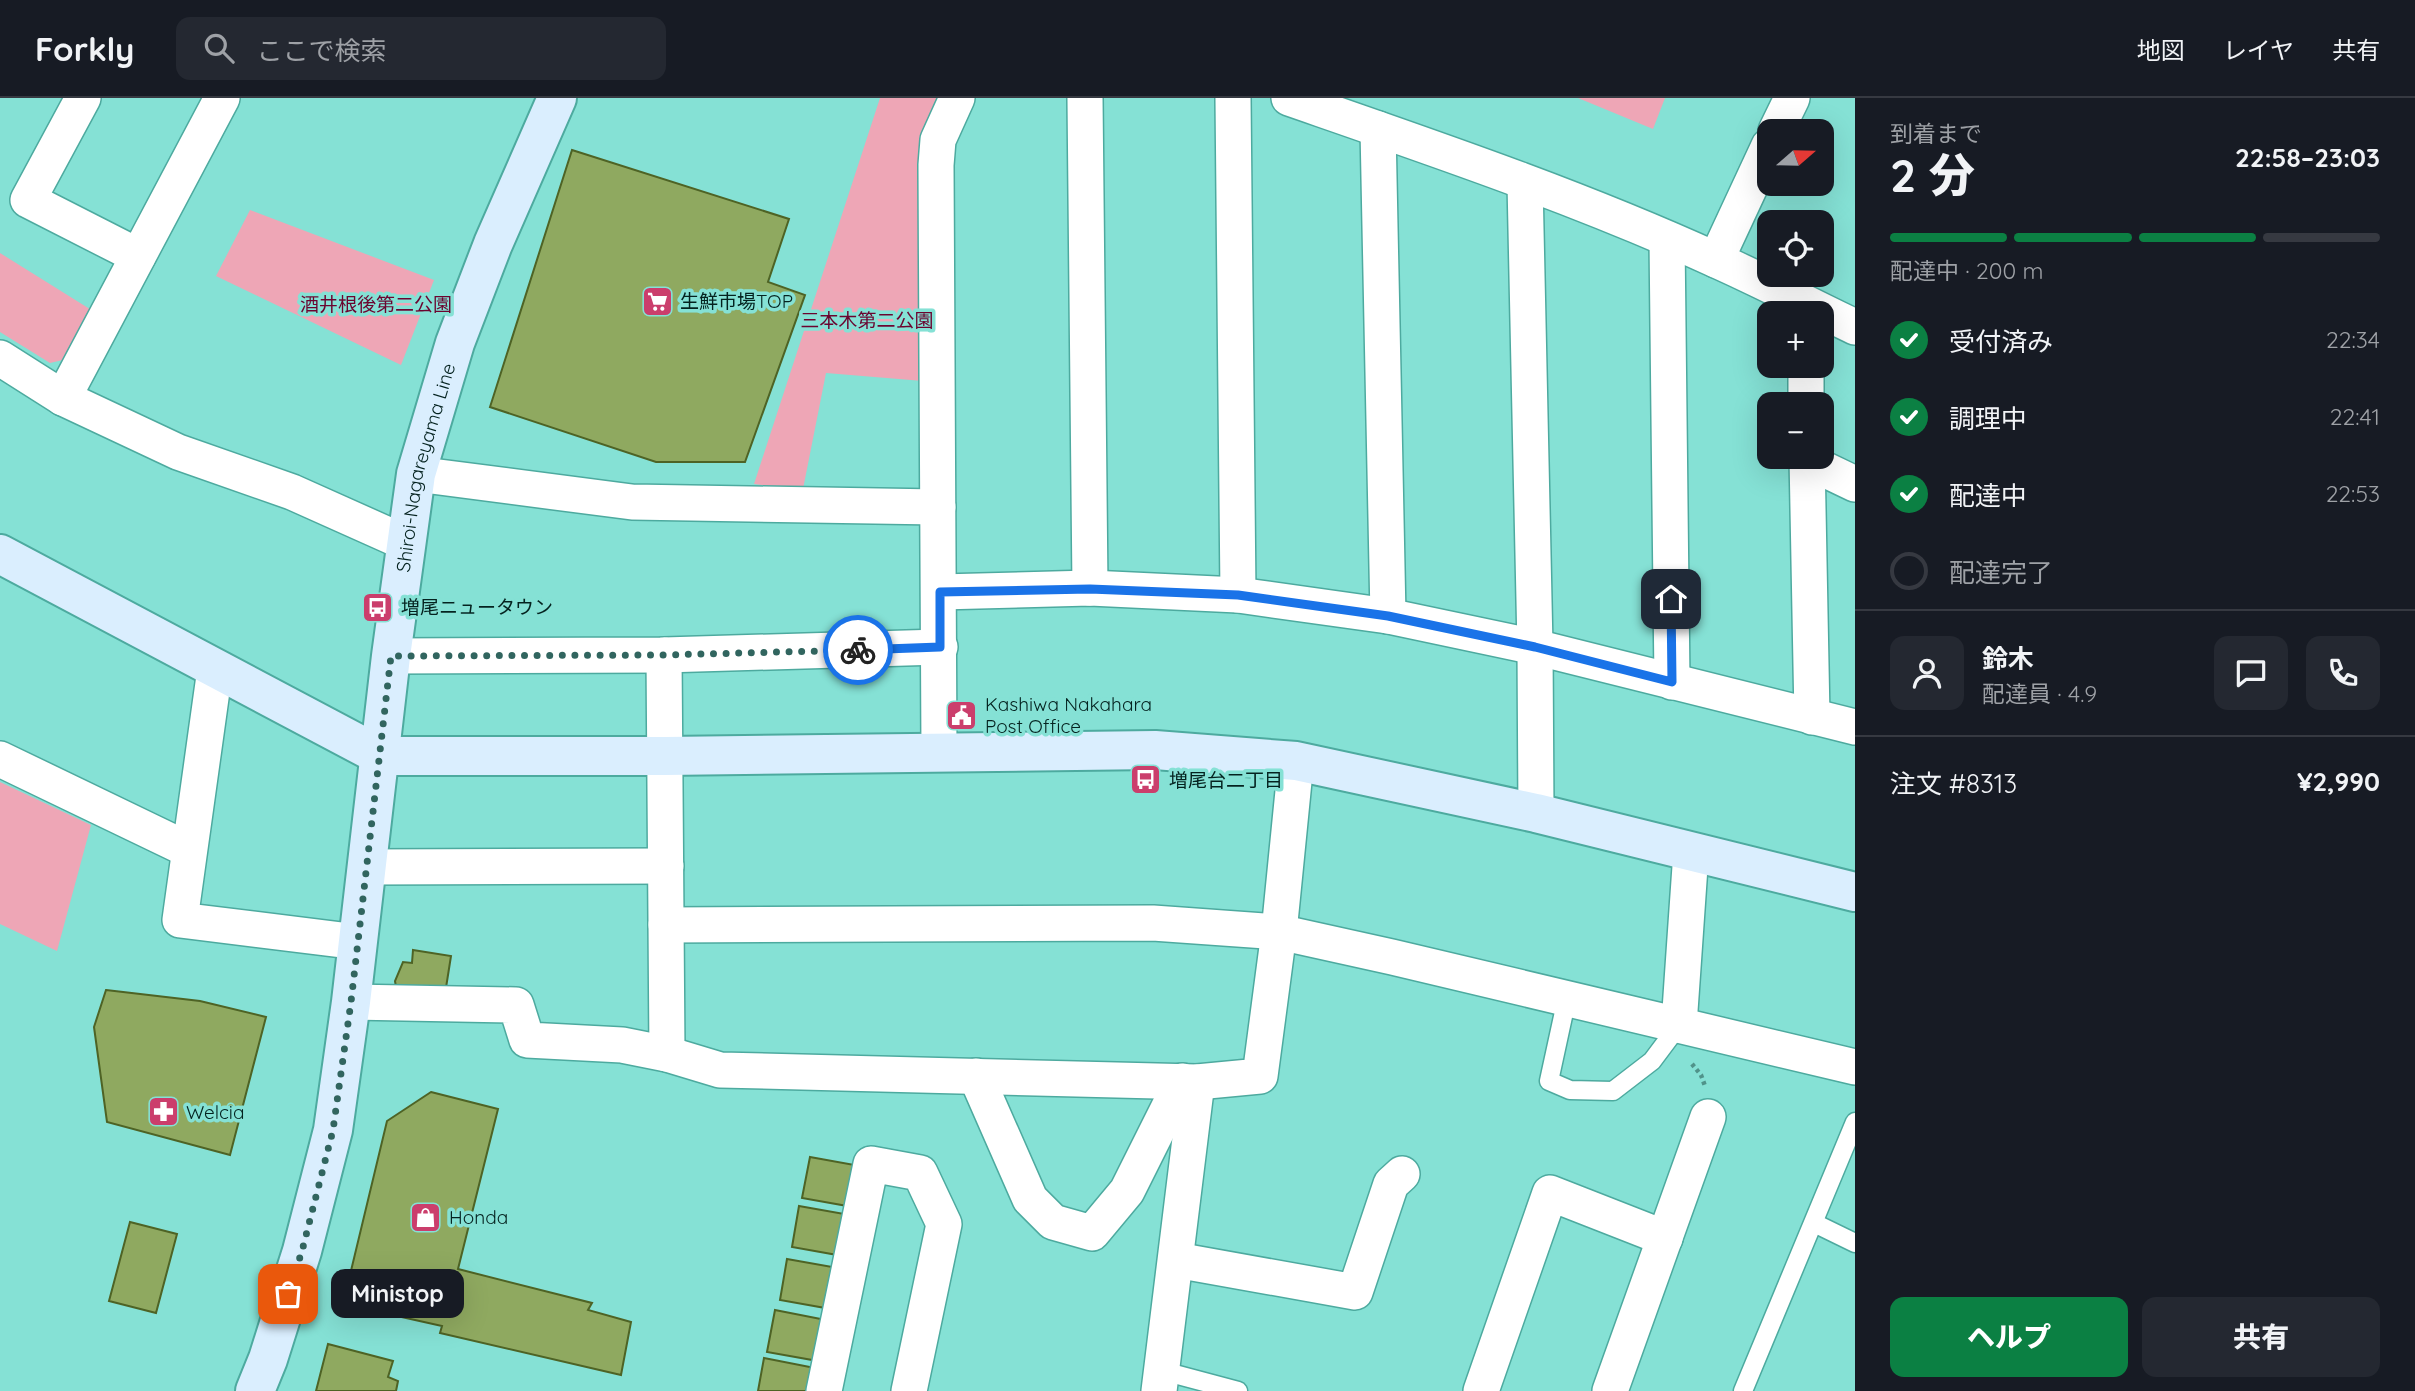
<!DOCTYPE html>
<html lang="ja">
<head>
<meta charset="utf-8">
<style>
	body { margin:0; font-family:Quicksand,"Noto Sans JP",sans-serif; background:#242831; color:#f1f3f6; height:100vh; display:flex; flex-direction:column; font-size:26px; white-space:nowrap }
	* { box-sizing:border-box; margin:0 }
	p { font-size:23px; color:#9ea1a6 }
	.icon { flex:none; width:38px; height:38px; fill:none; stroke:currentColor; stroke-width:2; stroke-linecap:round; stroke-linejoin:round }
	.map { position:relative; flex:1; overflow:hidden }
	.sheet { display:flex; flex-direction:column; background:#171b24; width:560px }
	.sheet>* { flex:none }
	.needle { width:46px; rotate:70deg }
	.tools { position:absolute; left:1757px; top:21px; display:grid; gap:14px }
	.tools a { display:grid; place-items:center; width:77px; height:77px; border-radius:14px; background:#171b24; box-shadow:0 7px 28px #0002; font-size:35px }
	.pin { position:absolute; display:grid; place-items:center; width:60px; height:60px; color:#fff; margin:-30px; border-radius:14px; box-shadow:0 4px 10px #0006 }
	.courier { position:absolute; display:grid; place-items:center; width:70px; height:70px; margin:-35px; border:5px solid #1a73e8; border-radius:50%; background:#fff; color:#222; box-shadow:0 2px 9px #0007 }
	.bubble { position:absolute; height:49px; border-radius:14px; background:#171b24; box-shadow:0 7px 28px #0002; font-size:23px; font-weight:800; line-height:49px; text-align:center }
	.head em { font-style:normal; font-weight:800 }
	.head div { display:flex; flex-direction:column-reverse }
	.head { display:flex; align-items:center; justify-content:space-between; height:119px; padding:0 35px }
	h1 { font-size:46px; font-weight:800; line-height:52px }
	.bar { display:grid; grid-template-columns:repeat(4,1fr); gap:10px 7px; align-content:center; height:84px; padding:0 35px }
	.bar i { height:9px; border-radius:5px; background:#363941 }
	.bar .on { background:#0b8043 }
	.bar p { grid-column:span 4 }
	.line { display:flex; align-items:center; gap:18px; padding:0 35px; border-top:2px solid #363941 }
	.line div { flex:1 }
	.round { display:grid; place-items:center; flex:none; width:74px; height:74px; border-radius:14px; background:#242831 }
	ol { padding:0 35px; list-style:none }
	li { display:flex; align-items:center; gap:21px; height:77px }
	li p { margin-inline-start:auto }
	li .icon { padding:7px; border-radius:50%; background:#0b8043; color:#fff; stroke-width:4 }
	li:last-child { color:#9ea1a6 }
	li i { width:38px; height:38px; border:4px solid #363941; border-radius:50% }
	.action { display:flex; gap:14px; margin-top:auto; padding:14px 35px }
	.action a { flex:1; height:80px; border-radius:14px; background:#0b8043; color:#fff; font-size:28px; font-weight:800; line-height:80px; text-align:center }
	.action a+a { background:#242831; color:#f1f3f6 }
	header { display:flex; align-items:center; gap:42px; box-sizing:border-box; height:98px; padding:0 35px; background:#171b24; border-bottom:2px solid #363941 }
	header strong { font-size:33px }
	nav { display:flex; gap:38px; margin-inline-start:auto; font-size:24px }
	.search { width:490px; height:63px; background:#242831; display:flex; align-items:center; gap:18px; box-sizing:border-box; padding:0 24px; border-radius:14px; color:#9ea1a6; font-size:26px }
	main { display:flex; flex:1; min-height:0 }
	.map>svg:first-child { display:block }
</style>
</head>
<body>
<header>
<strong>Forkly</strong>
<div class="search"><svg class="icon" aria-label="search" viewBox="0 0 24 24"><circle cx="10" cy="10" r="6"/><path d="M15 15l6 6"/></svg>ここで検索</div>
<nav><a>地図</a><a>レイヤ</a><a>共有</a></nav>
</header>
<main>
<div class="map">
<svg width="1855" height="1293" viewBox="0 0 1855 1293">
	<rect width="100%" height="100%" fill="#85e1d5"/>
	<g fill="#eea6b6">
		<polygon points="880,0 942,0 923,283 826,275 802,396 773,395 769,388 754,386"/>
		<polygon points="1578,0 1665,0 1653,31"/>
		<polygon points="250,112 434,182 401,267 216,178"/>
		<polygon points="0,155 93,213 67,261 50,265 0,234"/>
		<polygon points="0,684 91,727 57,853 0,826"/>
	</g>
	<g fill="#8fa960" stroke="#4e6325" stroke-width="2">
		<polygon points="572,52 789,121 768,184 805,197 745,364 656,364 490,309"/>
		<polygon points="413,852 451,858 445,896 396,889 395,883 403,864 412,865"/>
		<polygon points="106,892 200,903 266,919 230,1057 107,1024 94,929"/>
		<polygon points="431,994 498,1011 458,1171 592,1205 588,1212 631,1224 621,1277 440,1235 442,1228 343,1206 387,1023"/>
		<polygon points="810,1059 860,1068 853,1109 802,1100"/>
		<polygon points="799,1108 850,1117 843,1158 792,1149"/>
		<polygon points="130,1124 177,1136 156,1215 109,1203"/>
		<polygon points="787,1161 838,1170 831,1211 780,1202"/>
		<polygon points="775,1212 826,1222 818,1263 767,1254"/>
		<polygon points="328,1246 393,1263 388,1279 398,1283 396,1293 316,1293"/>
		<polygon points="764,1260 815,1270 810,1293 758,1293"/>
	</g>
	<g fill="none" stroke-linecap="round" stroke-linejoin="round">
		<defs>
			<g id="lane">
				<polyline points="1567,900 1549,983 1570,992 1613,993 1652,963 1679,927"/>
				<polyline points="1814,1125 1855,1145"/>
				<polyline points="1163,1273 1238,1293"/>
				<polyline points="1743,1293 1855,1024"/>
			</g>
			<g id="street">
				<polyline points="83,0 28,102 138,158"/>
				<polyline points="1085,0 1090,490"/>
				<polyline points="1233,0 1238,497"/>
				<path d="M1289,0c144,50 289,99 427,162 47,21 93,45 139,67"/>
				<polyline points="1378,31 1388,518"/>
				<polyline points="1776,33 1792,0"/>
				<polyline points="1525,85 1535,549 1536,715"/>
				<polyline points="1667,141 1672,584"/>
				<polyline points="1716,162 1769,48"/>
				<polyline points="0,260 63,300 178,354 292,394 406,445"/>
				<polyline points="1806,268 1806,306"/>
				<polyline points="63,300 222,0"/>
				<polyline points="1807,359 1812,619"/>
				<polyline points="1807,363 1855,386"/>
				<polyline points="416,376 632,404 938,409"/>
				<polyline points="940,494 1090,490 1238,497 1388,518 1535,549 1855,629"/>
				<polyline points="664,557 667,956"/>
				<polyline points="391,558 664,557 940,549"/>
				<polyline points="215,571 180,822 358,844"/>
				<polyline points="939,654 936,67 938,42 957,0"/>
				<polyline points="0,661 189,752"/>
				<polyline points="367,769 666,768"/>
				<polyline points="666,827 1153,825 1279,834 1392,859 1855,969"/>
				<polyline points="351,904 516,907 527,942 622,947 667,956 720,972 1197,984 1260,978 1279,834 1296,663"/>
				<polyline points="1679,927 1691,754"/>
				<polyline points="976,978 1030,1101 1053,1124 1092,1135 1127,1093 1182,983"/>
				<polyline points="1176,1162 1355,1194 1391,1086 1402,1076"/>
				<polyline points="824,1293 871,1066 920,1075 944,1126 909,1293"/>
				<polyline points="1159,1293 1197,984"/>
				<polyline points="1481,1293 1550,1095 1665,1140"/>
				<polyline points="1610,1293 1708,1019"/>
			</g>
			<g id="secondary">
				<polyline points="0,456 381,658 665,658 1155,652 1296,663 1536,715 1855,794"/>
				<path id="s1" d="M255,1293l13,-32 34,-108 31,-121 18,-128 40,-346 25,-182 39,-131 38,-99 64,-146"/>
			</g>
		</defs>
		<use href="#lane" stroke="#4daa9f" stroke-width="21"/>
		<use href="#street" stroke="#4daa9f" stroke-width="38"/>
		<use href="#secondary" stroke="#4daa9f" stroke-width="42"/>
		<polyline stroke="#50938a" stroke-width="4.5" stroke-dasharray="3.5 3.5" stroke-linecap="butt" points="1692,966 1701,977 1705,988"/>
		<use href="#lane" stroke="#fff" stroke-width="18"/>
		<use href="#street" stroke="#fff" stroke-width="35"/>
		<use href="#secondary" stroke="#daeefe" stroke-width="38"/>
	</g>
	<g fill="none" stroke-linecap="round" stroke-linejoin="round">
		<polyline stroke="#31655f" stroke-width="7" stroke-dasharray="0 12.6" points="288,1196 302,1153 333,1032 351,904 391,558 664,557 858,552"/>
		<polyline stroke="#1a73e8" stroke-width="9" points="858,552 940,549 940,494 1090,491 1238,497 1388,518 1535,549 1672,584 1671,501"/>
	</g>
	<defs>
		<symbol id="supermarket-square" viewBox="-11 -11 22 22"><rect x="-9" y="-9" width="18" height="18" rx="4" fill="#cb3e6c" stroke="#85e1d5"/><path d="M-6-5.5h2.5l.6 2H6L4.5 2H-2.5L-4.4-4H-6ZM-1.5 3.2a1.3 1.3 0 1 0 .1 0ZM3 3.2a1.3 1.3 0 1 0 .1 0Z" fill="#fff"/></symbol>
		<symbol id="bus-square" viewBox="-11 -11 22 22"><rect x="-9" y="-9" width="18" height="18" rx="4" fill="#cb3e6c" stroke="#85e1d5"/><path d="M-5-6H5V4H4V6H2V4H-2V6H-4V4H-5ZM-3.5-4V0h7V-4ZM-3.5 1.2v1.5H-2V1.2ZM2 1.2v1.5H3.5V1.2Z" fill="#fff"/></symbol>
		<symbol id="civic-square" viewBox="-11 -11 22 22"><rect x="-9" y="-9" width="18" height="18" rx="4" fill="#cb3e6c" stroke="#85e1d5"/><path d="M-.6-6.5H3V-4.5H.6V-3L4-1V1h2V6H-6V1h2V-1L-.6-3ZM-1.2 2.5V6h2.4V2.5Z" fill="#fff"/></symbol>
		<symbol id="pharmacy-square" viewBox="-11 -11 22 22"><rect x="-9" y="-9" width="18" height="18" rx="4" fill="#cb3e6c" stroke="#85e1d5"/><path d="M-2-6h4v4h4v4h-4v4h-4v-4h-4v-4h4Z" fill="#fff"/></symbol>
		<symbol id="shop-square" viewBox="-11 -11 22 22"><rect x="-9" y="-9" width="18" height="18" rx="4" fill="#cb3e6c" stroke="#85e1d5"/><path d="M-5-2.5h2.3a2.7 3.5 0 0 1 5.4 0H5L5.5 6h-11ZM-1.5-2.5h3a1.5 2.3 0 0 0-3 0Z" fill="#fff"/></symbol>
	</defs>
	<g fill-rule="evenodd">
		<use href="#supermarket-square" x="640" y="186" width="35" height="35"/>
		<use href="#bus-square" x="360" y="492" width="35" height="35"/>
		<use href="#civic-square" x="944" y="600" width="35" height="35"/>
		<use href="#bus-square" x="1128" y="664" width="35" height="35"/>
		<use href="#pharmacy-square" x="146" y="996" width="35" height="35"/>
		<use href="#shop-square" x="408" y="1102" width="35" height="35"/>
	</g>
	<g text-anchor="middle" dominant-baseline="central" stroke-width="7" stroke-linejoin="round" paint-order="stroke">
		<g font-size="19" fill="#04221f" stroke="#85e1d5" text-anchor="start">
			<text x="680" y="203">生鮮市場TOP</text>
			<text x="401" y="509">増尾ニュータウン</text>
			<text x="985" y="606">Kashiwa Nakahara<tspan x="985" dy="22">Post Office</tspan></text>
			<text x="1169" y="682">増尾台二丁目</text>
			<text x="186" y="1014">Welcia</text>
			<text x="449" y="1119">Honda</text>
		</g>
		<g font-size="19" fill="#6b042f" stroke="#85e1d5">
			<text x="376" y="206">酒井根後第二公園</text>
			<text x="867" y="222">三本木第二公園</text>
		</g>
		<g font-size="19" fill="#04221f" stroke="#85e1d5">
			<text stroke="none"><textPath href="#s1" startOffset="942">Shiroi-Nagareyama Line</textPath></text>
		</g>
	</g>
</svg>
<div class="tools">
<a><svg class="needle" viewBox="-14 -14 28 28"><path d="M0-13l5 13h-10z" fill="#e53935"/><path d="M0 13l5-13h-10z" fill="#9ea1a6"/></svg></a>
<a><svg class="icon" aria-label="locate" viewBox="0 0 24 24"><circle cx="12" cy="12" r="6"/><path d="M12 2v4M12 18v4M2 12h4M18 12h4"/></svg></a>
<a>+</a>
<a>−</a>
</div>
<div class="pin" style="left:288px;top:1196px;background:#ea580c"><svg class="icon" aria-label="bag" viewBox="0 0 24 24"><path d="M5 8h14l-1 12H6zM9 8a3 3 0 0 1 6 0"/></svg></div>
<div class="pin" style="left:1671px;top:501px;background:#1f2937"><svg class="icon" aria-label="home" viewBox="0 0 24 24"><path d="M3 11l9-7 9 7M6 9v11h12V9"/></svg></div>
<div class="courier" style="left:858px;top:552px"><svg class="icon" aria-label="bike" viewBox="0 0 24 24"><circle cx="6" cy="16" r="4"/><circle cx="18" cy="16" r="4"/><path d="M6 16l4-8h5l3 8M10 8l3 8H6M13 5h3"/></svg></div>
<div class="bubble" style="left:331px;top:1171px;width:133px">Ministop</div>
</div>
<section class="sheet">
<div class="head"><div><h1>2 分</h1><p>到着まで</p></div><em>22:58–23:03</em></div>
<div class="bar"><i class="on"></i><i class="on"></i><i class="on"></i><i></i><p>配達中 · 200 m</p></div>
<ol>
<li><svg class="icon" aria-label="check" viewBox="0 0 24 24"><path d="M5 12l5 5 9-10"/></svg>受付済み<p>22:34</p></li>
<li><svg class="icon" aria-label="check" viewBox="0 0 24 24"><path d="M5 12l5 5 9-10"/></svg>調理中<p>22:41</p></li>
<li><svg class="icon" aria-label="check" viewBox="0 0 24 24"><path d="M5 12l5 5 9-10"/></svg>配達中<p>22:53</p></li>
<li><i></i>配達完了</li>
</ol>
<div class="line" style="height:126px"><a class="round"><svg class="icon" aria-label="person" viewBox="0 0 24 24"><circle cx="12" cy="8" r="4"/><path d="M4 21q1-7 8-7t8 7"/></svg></a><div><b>鈴木</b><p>配達員 · 4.9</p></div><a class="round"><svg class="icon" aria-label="chat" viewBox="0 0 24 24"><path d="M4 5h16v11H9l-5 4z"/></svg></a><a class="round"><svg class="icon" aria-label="phone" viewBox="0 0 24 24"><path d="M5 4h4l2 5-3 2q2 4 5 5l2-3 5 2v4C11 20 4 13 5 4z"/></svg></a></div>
<div class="line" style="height:91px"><div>注文 #8313</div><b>¥2,990</b></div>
<div class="action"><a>ヘルプ</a><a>共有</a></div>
</section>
</main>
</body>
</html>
